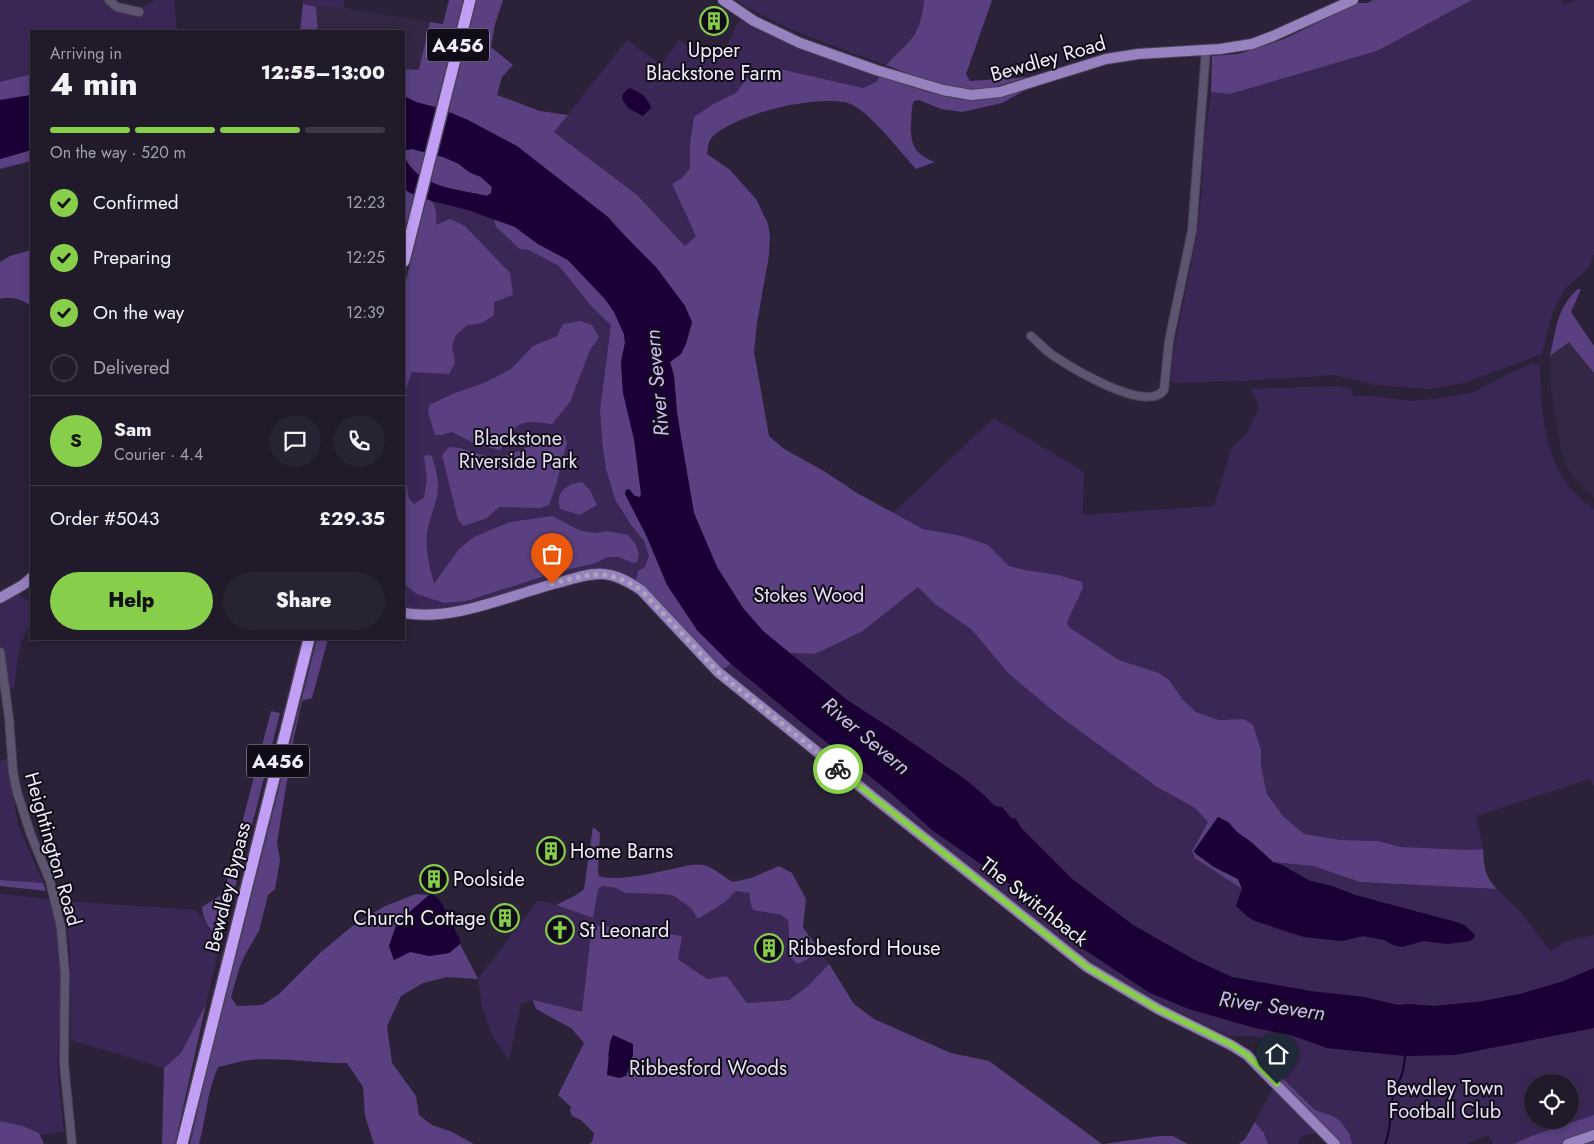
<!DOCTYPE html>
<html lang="en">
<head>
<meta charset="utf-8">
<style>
	body { margin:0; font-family:Jost,sans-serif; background:#282333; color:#f1f3f6; height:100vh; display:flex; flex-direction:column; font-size:19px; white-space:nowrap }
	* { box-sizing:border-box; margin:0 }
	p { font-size:16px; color:#a2a1a9 }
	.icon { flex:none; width:28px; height:28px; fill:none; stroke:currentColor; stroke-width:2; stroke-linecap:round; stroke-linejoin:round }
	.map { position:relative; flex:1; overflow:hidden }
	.side { position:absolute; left:30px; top:30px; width:375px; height:610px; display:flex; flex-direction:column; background:#201a2b; border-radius:0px; box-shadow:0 2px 12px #0003,0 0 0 1px #3d3847 }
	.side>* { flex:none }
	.controls { position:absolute; left:1524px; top:1074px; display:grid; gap:10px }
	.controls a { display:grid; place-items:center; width:55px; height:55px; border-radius:50%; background:#201a2b; box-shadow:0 2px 12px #0003,0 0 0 1px #3d3847; font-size:25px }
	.pin { position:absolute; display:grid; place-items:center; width:42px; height:42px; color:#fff; margin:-51px -21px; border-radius:50% 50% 50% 0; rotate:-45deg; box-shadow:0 0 5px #0007 }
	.pin .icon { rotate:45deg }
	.courier { position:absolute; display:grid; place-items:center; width:50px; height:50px; margin:-25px; border:4px solid #87cf4a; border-radius:50%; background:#fff; color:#222; box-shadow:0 1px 6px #0007 }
	.head em { font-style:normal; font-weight:800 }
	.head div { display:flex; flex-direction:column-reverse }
	.head { display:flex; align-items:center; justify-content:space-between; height:85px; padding:0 20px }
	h1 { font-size:32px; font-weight:800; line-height:38px }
	.bar { display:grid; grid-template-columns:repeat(4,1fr); gap:8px 5px; align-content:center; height:60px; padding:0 20px }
	.bar i { height:6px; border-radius:4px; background:#3d3847 }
	.bar .active { background:#87cf4a }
	.bar p { grid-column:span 4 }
	.line { display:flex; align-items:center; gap:12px; padding:0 20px; border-top:1px solid #3d3847 }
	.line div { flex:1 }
	.round { display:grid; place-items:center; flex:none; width:52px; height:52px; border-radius:26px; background:#282333 }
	ol { padding:0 20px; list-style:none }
	li { display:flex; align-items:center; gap:15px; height:55px }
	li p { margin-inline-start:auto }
	li .icon { padding:5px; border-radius:50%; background:#87cf4a; color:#111; stroke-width:4 }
	li:last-child { color:#a2a1a9 }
	li i { width:28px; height:28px; border:2px solid #3d3847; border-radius:50% }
	.primary-button { display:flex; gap:10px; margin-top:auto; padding:10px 20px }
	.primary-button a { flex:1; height:58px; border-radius:30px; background:#87cf4a; color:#111; font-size:20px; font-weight:800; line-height:58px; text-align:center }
	.primary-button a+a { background:#282333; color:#f1f3f6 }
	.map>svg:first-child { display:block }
</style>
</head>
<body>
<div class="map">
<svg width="1594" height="1144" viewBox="0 0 1594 1144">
	<rect width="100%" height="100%" fill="#2b2239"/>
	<g fill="#332745">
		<polygon points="334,6 430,22 419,71 404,69 404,31 318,31 316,7"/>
		<polygon points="1569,341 1594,373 1594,497 1571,475 1562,456 1551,388 1550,356"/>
	</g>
	<g fill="#3b2756" fill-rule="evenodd">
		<polygon points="0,0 111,0 114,3 135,9 141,8 155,0 174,0 177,31 31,31 31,74 0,82"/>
		<polygon points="303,0 344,0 344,8 316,7 303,4"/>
		<path d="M736,0h188c-4,38 -14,40 -38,65 -51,-19 -104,-35 -150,-65z"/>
		<path d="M1472,0h90l2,5 12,-5h18v254c-8,24 -20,22 -32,40 -11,16 -15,41 -20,60l-78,29 -36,6 -52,-4 -41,-10 -92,6 -70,2 -2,-2 1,-21 24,-121 6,-50 2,-43 7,-54 19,2 147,-43z"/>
		<path d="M740,20l67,31 73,25 -4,6 -13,6 -83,-19 -28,3 -16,21 -23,11 -23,39v25l-8,10 -9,6 23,52 -11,10 -48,-51 -83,-63 73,-92 34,25 18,-25 22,15c14,-3 27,-6 32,-21 2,-7 2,-9 7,-14z"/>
		<path d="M426,198l6,3 36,9 47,17 99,85 20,127 258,355 40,36 79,55 23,25 51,40 62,41 42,18 66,19 36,7 36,13 78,8 50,-1 139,-27v87l-60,20 -20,9h-21l-4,-9 -25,9h-112l-3,-11 -9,-12 -7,-5 -18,-6 -49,-48 7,-20 -22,-6h-20l-10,-4 -96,-46 -35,-23 -365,-288 -89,-95 -54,-8 -136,37h-42v-320zM1532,1082h38v38h-38z"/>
		<path d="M1532,364l8,1c1,42 3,93 33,126 6,7 14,13 21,18v278l-4,-8 -114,37 7,33 -13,1 -69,-3 -23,-6 -37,-1 -37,-6 -21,-18 -16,-22 -6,-28 1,-9 -18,-38 -25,1 -23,-8 -13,-12 -14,-20 -10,-7 -40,-13 -50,-33 -2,-5 12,-26 -54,-26 -16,-4 -21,-21 -26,-9 -39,-7 -30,-16 101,-95 90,54 -1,43 131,-9 18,-59 15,-14 12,-25 -3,-10 -6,-9 86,-3 15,3 2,7h16l44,5 30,-3 31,-6 28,-15z"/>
		<polygon points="918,587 935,604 972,630 1009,674 1157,787 1195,808 1208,822 1192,850 1195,858 1242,889 1236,906 1248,917 1255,921 1304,937 1320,939 1342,941 1363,936 1413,943 1424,941 1448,944 1470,941 1473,932 1464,925 1456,922 1355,895 1332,886 1310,881 1282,865 1273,862 1313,866 1360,882 1497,889 1518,909 1550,951 1569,940 1594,935 1594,968 1561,982 1520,994 1477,1002 1433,1006 1409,1004 1398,1005 1364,997 1310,991 1232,977 1193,959 1133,925 1071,878 1021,828 1016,820 1011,818 1002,807 995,807 985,796 966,780 896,731 847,700 790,653 815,654 863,631"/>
		<polygon points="19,594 31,602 31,622 21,643 18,655 14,689 8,690 0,646 0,602"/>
		<polygon points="8,758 13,796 18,825 43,883 0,880 0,762"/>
		<path d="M602,886l14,2 9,5 38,1 11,2 9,5 8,7 7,11 27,-17 11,-11 14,2v9l3,8 28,5 7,5 1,14 24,19 3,-7 13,18 -20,21 -21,15 -41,3 -20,-27 -20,3 -29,-20 3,-23 -99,77 -52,-13 -9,4 -12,56 -17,-25 -10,-28 -4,-28 59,-78c9,-1 44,13 56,17l5,-28z"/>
		<path d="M0,894l49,5c19,50 10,111 9,164 0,23 4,47 6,69l-24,3 -1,-2 -16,-7 -23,-5z"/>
		<polygon points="63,901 196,910 210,930 221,939 206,1004 181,1053 164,1068 71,1040 70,950"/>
		<polygon points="1273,1088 1318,1132 1301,1137 1298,1144 1268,1144 1264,1133 1255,1122"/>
	</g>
	<g fill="#5a4080" fill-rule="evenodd">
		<polygon points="449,0 463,0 436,107 416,102 404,96 404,69 419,70 430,22 443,24"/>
		<path d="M476,0h27l-8,24 -4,23 22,18 -11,12 -5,18 43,16 28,4 -14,17 83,63 48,51 11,-10 -24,-52 10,-6 8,-10v-24l4,-27 19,-13 23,-11 16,-21 28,-3 83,19 13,-6 4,-6c26,9 74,27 101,24 17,-3 35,-10 52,-14l-31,17 -40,9 -21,-3 -22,-9 -5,1c-3,6 -2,13 -3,20 -1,22 2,33 24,41l-19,7c-14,-15 -49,-61 -68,-66 -33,-8 -109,10 -135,33 -5,5 -5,11 -6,18l22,15 27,30 12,25 2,12 -1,19 -12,68 -3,29 15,84 15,13 40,22 33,22 66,36 39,7 26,9 21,21 16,4 33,5 24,7 1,6 -16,34 2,5 50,33 40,13 10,7 14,20 13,12 23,8 25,-1 9,6 8,25v16l6,28 16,22 21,18 37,6 37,1 23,6 69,3 13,-1c1,17 1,26 14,40l-137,-7 -47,-16 -40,-4 -22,-20 -14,-10 -9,-10 -10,-5 -24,34 2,3 18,13 24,12 4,10 -47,-31 -3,-7 16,-29 -13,-14 -38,-21 -99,-72 -49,-41 -37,-44 -37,-26 -17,-17 -55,44 -48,23 -25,-1 -27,-22 -20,-23 -26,-41 -15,-33 -8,-21 -7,-34 -10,-66 -3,-37 -4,-14 15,-56 -22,-29 -55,-60 -140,-97 -20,-8z"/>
		<path d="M924,0h68l-26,74 4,7 58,-4c-15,4 -30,10 -45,12 -28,5 -71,-14 -97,-24 24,-25 34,-27 38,-65z"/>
		<polygon points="1373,0 1472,0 1377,51 1230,94 1211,92 1212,56 1238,54 1284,39 1358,3 1367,3"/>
		<polygon points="303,4 316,7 318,31 300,31"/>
		<polygon points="31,74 31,95 0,100 0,82"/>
		<path d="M412,149l32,8 15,7 10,8 12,5 11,10 -1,6 -4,3c-29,-7 -69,-8 -83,-40l2,-6z"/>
		<polygon points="31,150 31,161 0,169 0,159"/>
		<polygon points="404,189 414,194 404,234"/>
		<path d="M426,198c12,5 10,16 10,27l14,-6 15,7 45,47 3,22 -19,7v13l-12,8 -15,2 -11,10 -4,11 3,17 -6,11 -37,-2 -8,22v-105z"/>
		<polygon points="494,218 515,227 538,244 568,260 605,299 614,312 624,334 625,343 621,362 623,393 634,439 641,494 640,497 625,494 697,630 731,664 721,671 657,600 636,580 638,571 645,567 649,556 644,541 631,525 615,499 606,469 603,449 600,411 611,325 593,308 559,266 529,250 520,249 496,227"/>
		<path d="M31,250v56c-10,-7 -19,-10 -31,-7v-37l10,-6z"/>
		<path d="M1578,289h3l-10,23 23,34v27l-25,-31 -19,14c6,-26 7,-49 28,-67z"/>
		<path d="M580,321l12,4 7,12 -9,13 -20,52 -18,22c-35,-5 -34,-2 -52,26l-23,-5 -25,-13 -11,3h-6l-7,-23 1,-7 24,-11 33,-12 25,-13 22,-23 24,-10 6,-12z"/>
		<polygon points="565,435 567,443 556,485 549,505 540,508 499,507 487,518 464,526 458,520 442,455 449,447 460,448 495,459 522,450 540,438"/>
		<path d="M428,455l4,1c3,10 6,20 6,31 0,15 -9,31 -11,46 -2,16 3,35 7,51l25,-35 15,-12 36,-15 42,-6 29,15 16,2 10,-2 21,4 7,8 4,11 -2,8 -4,1 -14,-6h-12l-11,6 -42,10 -88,28 -22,2 -27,-9 -13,-10v-111l5,25 5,6 10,-6 3,-18 -3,-24z"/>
		<path d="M582,482l8,8 7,15 -17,10 -20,-6c-5,-17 6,-25 22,-27z"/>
		<path d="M317,639h11l-16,59 -10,3 -8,36 -17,106 3,17 -5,29 -7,6 -9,36 -13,22 -7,16 -8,28 6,9 25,-1 16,-10 42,-42 36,-30 29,-17 31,-12 13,1 -32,28 -8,23 5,14 16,-8h5l14,4 20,-3 11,-9 18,35 -31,-2 -24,6 -22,13 -14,30 5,37 24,33 3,19 13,10 20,7 22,12h-100l-9,-28 -2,-29 -16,-24c-33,0 -65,-6 -98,-3 -10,1 -21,5 -31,7 -11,24 -12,52 -19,77h-9l19,-82z"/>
		<path d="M271,711l9,2 -23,93 -36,133c-11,-9 -18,-17 -19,-32l22,-14z"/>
		<path d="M593,827l7,6 -2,38 1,5c18,6 54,-3 73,-7 10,-2 20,-6 31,-4 11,2 20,12 30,17l18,-4 28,-12 13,7 14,26 -3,28 13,19c-4,10 -8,15 -19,18l-8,-9v-21l-1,-14 -7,-5 -28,-5 -3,-8v-9l-14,-2 -11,11 -27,17 -7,-11 -17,-12 -11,-2 -38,-1 -9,-5 -14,-2 -4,4 -5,28 -37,-13c9,-5 21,-9 28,-16z"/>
		<polygon points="0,880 43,883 46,891 0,886"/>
		<path d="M592,925l90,11 -4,23 29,20 20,-3 20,27 42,-3 20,-15 20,-21 25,40 20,15 77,34 38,8 113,83h-513l3,-2 2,-9 -13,-13 -9,-4 -2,-5 1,-4 -13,-12 26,-52 -13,-15 -35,-19 -3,-9 49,12zM613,1035l15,35 -2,6 -18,-20 2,-13z"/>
		<polygon points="206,1004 175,1144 162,1144 164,1068 181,1053"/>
		<polygon points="1248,1051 1266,1062 1315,1110 1333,1116 1340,1121 1349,1133 1352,1144 1341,1144"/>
		<polygon points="1594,1115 1594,1144 1514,1144 1534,1135"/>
		<polygon points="0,1121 23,1126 39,1133 44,1144 0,1144"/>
		<polygon points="1255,1122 1264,1133 1268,1144 1239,1144 1245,1139"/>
		<polygon points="1160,1136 1173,1136 1188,1144 1104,1144"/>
	</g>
	<g fill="#1b0037">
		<path d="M629,88c11,4 18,8 22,20l-8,8 -15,-8 -6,-9 1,-5z"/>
		<polygon points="31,95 31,150 0,159 0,100"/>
		<path d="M404,96l12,6 28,8 24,10 49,26 91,71 9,11 39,39 29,39 7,16 -6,22 -5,10 -11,8 4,14 3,37 17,100 23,54 26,41 20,23 84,69 48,31 71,49 19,16 10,10 7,1 9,11 5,1 5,9 50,50 62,47 60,34 39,18 78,14 54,6 34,8 11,-1 24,2 44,-4 43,-8 41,-12 33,-14v60l-139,27 -50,1 -78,-8 -36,-13 -36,-7 -66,-19 -39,-16 -65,-43 -51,-40 -23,-25 -79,-55 -40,-36 -91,-72 -70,-58 -34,-34 -30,-45 -21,-50 -21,-41 1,-4 3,-1 6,7 5,1 1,-3 -7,-55 -11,-46 -2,-31 4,-19 -1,-9 -10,-22 -9,-13 -37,-39 -30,-16 -23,-17 -47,-17 -36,-9 -22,-8 -6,-4v-33c14,32 54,33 83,40l4,-3 1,-6 -11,-10 -12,-5 -10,-8 -16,-7 -31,-8 -6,1 -2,6z"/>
		<polygon points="1218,817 1228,822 1237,832 1251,842 1273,862 1282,865 1310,881 1332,886 1355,895 1456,922 1464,925 1475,935 1474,938 1470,941 1447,944 1424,941 1402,947 1393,945 1384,940 1363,936 1342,941 1304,937 1255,921 1248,917 1236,906 1242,889 1238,879 1214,867 1196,854 1194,851"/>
		<polygon points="429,895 434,895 441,902 460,940 460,944 449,953 429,956 410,952 394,960 389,946 397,923"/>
		<polygon points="613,1035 633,1044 633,1055 626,1076 619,1078 607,1075 610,1042"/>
	</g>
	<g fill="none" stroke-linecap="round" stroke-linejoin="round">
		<path stroke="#1b0037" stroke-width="2" d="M1385,1144c6,-13 5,-29 7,-43 1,-9 5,-14 8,-22 4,-7 4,-16 5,-23"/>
		<defs>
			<g id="minor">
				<polyline points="109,0 117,7 139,12"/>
				<path d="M1031,336c7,6 13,13 20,18 19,13 95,60 113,36l5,-49 23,-110 14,-181"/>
				<polyline points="0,652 9,718 13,772 17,792 31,835 50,881 61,927 65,974 64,1064 72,1144"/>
			</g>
			<g id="major">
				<polyline points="723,0 754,21 800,43 876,70 943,90 971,95 1000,92 1106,59 1138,54 1220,49 1252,44 1273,36 1353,0"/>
				<polyline points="0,598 23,585 31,578"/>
				<path d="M404,613c51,9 108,-19 157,-31 13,-4 28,-9 42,-8 14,1 26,8 38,16l77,82 160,129 209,166 71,42 73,36 16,10 88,89"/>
				<polyline points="1568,1144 1594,1135"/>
			</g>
			<g id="highway">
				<polyline points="404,261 470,0"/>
				<polyline points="182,1144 309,639"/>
			</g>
		</defs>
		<use href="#minor" stroke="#494055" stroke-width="10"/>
		<use href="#major" stroke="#494055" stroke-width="12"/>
		<use href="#highway" stroke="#494055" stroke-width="14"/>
		<use href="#minor" stroke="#5d546f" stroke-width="8"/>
		<use href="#major" stroke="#9881bf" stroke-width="10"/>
		<use href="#highway" stroke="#c09ff5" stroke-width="11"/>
	</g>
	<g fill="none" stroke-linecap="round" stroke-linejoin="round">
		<path stroke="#aca6b8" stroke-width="5" stroke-dasharray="0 9" d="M552,584c38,-10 54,-17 89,6l77,82 120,97"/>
		<polyline stroke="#87cf4a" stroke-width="6" points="838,769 1087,967 1158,1009 1232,1045 1247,1055 1277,1084"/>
	</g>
	<defs>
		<symbol id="building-ring" viewBox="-11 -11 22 22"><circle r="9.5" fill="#110d18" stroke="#87cf4a" stroke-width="1.5"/><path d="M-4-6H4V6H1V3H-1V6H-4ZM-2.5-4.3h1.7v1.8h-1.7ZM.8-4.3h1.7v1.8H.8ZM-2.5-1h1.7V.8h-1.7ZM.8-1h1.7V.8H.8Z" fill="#87cf4a"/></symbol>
		<symbol id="church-ring" viewBox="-11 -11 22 22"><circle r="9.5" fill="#110d18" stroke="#87cf4a" stroke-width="1.5"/><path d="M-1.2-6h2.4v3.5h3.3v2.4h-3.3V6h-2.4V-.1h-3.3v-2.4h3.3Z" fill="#87cf4a"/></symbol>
	</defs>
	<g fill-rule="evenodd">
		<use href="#building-ring" x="698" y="5" width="32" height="32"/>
		<use href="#building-ring" x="535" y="835" width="32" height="32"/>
		<use href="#building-ring" x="418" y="863" width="32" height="32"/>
		<use href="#building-ring" x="489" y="902" width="32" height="32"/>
		<use href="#church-ring" x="544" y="914" width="32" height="32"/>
		<use href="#building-ring" x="753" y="932" width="32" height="32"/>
	</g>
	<g text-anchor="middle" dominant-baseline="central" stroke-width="4" stroke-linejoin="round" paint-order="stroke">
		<g fill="#110d18" stroke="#aeaab8" stroke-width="1">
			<rect x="427" y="28.5" width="62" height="33" rx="4"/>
			<rect x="247" y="744.5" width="62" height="33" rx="4"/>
		</g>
		<g font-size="19" font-weight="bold" fill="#f2edfd">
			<text x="458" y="45">A456</text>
			<text x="278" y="761">A456</text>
		</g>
		<g font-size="20" fill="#f2edfd" stroke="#110d18" text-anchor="start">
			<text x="714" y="50" text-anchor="middle">Upper<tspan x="714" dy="23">Blackstone Farm</tspan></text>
			<text x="570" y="851">Home Barns</text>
			<text x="453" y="879">Poolside</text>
			<text x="486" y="918" text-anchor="end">Church Cottage</text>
			<text x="579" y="930">St Leonard</text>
			<text x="788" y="948">Ribbesford House</text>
		</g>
		<g font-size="20" fill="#f2edfd" stroke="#110d18">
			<text transform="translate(1048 59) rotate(-16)">Bewdley Road</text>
			<text transform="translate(53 849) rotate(74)">Heightington Road</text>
			<text transform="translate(228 887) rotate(-76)">Bewdley Bypass</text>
			<text transform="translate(1034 902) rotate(38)">The Switchback</text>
		</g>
		<g font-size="20" fill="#e7e0f4" stroke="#110d18">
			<text x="518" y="438">Blackstone<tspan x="518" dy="23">Riverside Park</tspan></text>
			<text x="809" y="595">Stokes Wood</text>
			<text x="708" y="1068">Ribbesford Woods</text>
			<text x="1445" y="1088">Bewdley Town<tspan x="1445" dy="23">Football Club</tspan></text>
		</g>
		<g font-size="21" font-style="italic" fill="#cfbbf4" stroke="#110d18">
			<text transform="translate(657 383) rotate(-95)">River Severn</text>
			<text transform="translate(866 736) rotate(40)">River Severn</text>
			<text transform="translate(1272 1006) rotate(8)">River Severn</text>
		</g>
	</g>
</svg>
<div class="controls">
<a><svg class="icon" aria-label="locate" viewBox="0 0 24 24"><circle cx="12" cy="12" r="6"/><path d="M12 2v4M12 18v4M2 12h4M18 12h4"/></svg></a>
</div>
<div class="pin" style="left:552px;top:584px;background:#ea580c"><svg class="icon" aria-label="bag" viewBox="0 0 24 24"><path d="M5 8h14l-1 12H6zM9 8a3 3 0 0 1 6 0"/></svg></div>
<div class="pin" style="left:1277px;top:1084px;background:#1f2937"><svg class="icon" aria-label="home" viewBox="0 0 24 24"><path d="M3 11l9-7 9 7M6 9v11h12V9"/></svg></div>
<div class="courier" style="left:838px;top:769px"><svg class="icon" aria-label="bike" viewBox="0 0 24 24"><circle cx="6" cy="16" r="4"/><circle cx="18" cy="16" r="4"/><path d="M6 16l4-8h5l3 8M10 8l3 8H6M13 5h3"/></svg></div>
<section class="side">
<div class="head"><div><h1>4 min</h1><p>Arriving in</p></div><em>12:55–13:00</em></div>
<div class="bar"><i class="active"></i><i class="active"></i><i class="active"></i><i></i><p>On the way · 520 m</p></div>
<ol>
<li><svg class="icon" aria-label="check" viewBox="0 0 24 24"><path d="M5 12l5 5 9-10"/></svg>Confirmed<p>12:23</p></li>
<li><svg class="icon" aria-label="check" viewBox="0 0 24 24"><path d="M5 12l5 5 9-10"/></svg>Preparing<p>12:25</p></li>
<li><svg class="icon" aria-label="check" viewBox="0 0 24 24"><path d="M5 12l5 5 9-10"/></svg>On the way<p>12:39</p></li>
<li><i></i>Delivered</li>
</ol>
<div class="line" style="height:90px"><b class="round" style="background:#87cf4a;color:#111">S</b><div><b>Sam</b><p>Courier · 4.4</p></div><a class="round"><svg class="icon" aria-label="chat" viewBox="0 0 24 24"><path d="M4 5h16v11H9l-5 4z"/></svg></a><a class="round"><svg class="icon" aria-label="phone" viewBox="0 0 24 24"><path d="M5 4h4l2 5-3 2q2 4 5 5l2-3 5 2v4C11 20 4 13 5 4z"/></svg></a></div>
<div class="line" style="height:65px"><div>Order #5043</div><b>£29.35</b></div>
<div class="primary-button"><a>Help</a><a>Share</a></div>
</section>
</div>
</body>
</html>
